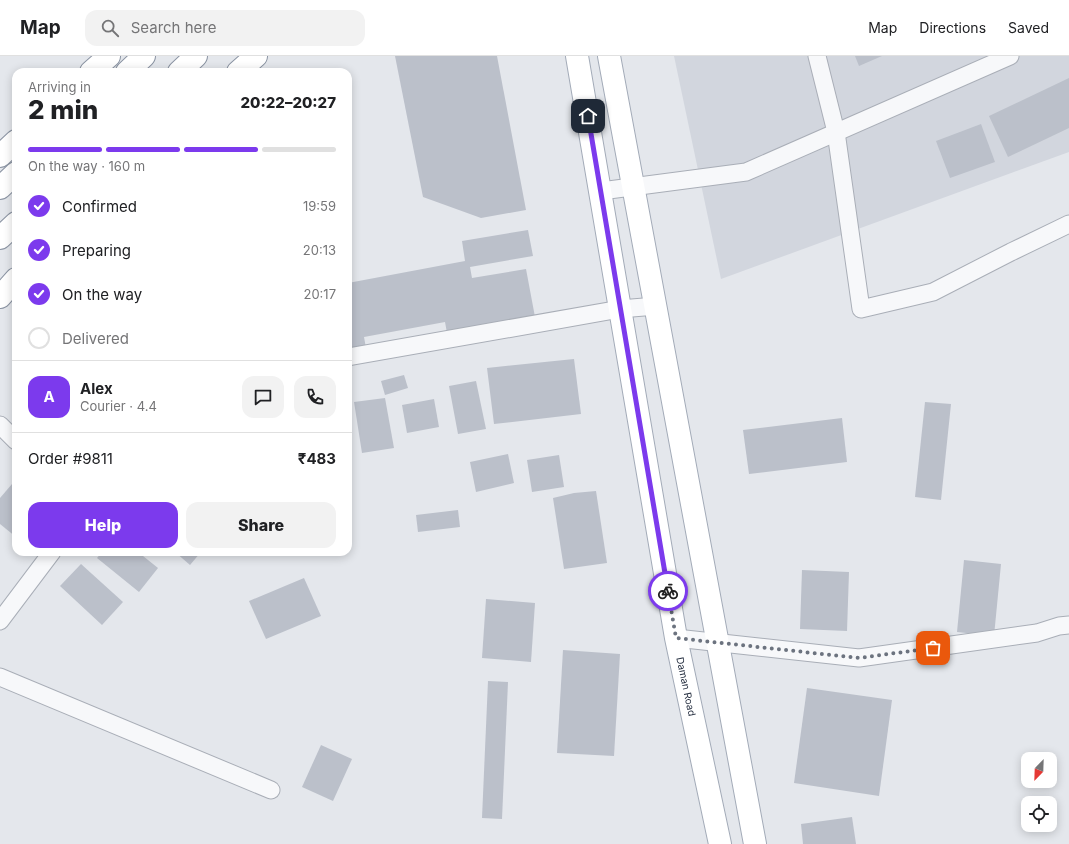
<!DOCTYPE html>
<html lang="en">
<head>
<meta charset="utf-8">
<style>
	body { margin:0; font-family:Inter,sans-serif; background:#f2f2f2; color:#202124; height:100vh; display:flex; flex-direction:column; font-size:15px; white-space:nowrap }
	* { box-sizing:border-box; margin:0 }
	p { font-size:13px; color:#757577 }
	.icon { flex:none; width:22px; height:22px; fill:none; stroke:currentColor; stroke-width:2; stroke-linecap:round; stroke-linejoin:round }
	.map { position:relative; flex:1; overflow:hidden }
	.panel { position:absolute; left:12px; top:12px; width:340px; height:488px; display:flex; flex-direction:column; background:#fff; border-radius:12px; box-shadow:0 2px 10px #0003 }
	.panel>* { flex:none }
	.needle { width:26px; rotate:203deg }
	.fabs { position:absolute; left:1021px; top:696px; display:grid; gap:8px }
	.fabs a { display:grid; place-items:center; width:36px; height:36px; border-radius:8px; background:#fff; box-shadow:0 2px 10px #0003; font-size:20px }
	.pin { position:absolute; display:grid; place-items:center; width:34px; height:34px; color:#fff; margin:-17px; border-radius:8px; box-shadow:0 2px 6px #0006 }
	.courier { position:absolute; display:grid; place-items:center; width:40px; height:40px; margin:-20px; border:3px solid #7c3aed; border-radius:50%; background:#fff; color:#222; box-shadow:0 1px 5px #0007 }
	.headline em { font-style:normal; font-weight:800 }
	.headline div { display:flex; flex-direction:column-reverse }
	.headline { display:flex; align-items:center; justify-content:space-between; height:68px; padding:0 16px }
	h1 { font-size:26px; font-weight:800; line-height:30px }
	.bar { display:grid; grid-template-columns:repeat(4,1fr); gap:6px 4px; align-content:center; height:48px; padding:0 16px }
	.bar i { height:5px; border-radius:3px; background:#e0e0e0 }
	.bar .active { background:#7c3aed }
	.bar p { grid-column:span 4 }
	.line { display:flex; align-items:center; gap:10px; padding:0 16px; border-top:1px solid #e0e0e0 }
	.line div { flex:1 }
	.round { display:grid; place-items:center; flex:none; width:42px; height:42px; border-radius:12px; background:#f2f2f2 }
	ol { padding:0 16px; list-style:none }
	li { display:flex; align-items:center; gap:12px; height:44px }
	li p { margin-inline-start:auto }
	li .icon { padding:4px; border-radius:50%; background:#7c3aed; color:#fff; stroke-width:4 }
	li:last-child { color:#757577 }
	li i { width:22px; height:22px; border:2px solid #e0e0e0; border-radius:50% }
	.button { display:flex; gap:8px; margin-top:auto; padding:8px 16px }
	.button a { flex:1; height:46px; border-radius:12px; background:#7c3aed; color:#fff; font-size:16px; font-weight:800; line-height:46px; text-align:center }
	.button a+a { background:#f2f2f2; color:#202124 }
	header { display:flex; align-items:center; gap:24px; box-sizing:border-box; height:56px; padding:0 20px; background:#fff; border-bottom:1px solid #e0e0e0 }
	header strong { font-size:19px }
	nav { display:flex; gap:22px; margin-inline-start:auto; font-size:14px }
	.search { width:280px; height:36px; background:#f2f2f2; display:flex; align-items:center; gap:10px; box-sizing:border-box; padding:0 14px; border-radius:12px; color:#757577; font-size:15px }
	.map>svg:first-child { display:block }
</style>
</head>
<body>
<header>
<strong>Map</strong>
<div class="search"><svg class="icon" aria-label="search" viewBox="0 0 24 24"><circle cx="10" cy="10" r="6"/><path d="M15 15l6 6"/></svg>Search here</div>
<nav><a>Map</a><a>Directions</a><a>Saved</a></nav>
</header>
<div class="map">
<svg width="1069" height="788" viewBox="0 0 1069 788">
	<rect width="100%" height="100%" fill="#e4e7ec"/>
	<polygon fill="#d2d6de" points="674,0 1069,0 1069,96 721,223"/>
	<g fill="#bbc0ca">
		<polygon points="395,0 497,0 526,154 481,162 423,141"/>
		<polygon points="855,0 882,0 859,10"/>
		<polygon points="1069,22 1069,72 1008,101 989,60"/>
		<polygon points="981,68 995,106 950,122 936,85"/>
		<polygon points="528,174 533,200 470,211 472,222 526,213 535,261 447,277 445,266 364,281 366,292 348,296 348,227 465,205 462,185"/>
		<polygon points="574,303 581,358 494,368 487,312"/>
		<polygon points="404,319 408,332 385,339 381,325"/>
		<polygon points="476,325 486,373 458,378 449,330"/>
		<polygon points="385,342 394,392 362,397 354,346"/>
		<polygon points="434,343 439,371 407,377 402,349"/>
		<polygon points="925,346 951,348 941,444 915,441"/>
		<polygon points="842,362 847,406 749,418 743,374"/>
		<polygon points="508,398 514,427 476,436 470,406"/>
		<polygon points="559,399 564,431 532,436 527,404"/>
		<polygon points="12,428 16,431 16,481 0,468 0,442"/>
		<polygon points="596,435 607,507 564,513 553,442 574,437"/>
		<polygon points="458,454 460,471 418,476 416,459"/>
		<polygon points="102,496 138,496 158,512 139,536 97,502"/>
		<polygon points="175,496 201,496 190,509"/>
		<polygon points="964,504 1001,508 994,580 957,576"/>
		<polygon points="81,508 123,546 102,569 60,530"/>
		<polygon points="802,514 849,516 847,575 800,573"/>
		<polygon points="304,522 321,560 266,583 249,545"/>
		<polygon points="486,543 535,547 531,606 482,602"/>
		<polygon points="563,594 620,598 614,700 557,697"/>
		<polygon points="488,625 508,626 502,763 482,762"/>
		<polygon points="807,632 892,644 879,740 794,727"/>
		<polygon points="321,689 352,703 333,745 302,731"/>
		<polygon points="852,761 856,788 803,788 801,768"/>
	</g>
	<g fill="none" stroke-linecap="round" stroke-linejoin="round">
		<defs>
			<g id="minor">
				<polyline points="817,0 836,76 861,253 933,236 1011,196 1069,168"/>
				<polyline points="601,135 746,116 1010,0"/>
				<polyline points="348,301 620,253 656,250"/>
				<polyline points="0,369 16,385"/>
				<polyline points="0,565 52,496"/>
				<polyline points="676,582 859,602 1037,577 1059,570 1069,569"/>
				<polyline points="0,621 271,734"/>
			</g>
			<g id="primary">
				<path id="s1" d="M577,0l99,582 44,206"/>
				<polyline points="609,0 755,788"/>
			</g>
			<g id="trunk">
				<polyline points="91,16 109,0"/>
				<polyline points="127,16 144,0"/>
				<polyline points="179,16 196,0"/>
				<polyline points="238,16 256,0"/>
				<polyline points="0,100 16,85"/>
				<polyline points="0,132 16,117"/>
				<polyline points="0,182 16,167"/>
				<polyline points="0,241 16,223"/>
			</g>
		</defs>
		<use href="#minor" stroke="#a9aeb7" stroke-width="19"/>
		<use href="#primary" stroke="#a3abb8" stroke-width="24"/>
		<use href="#trunk" stroke="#8b94a3" stroke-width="24"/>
		<use href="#minor" stroke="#f7f8fa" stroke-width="17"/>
		<use href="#primary" stroke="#fff" stroke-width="22"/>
		<use href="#trunk" stroke="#fff" stroke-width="22"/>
	</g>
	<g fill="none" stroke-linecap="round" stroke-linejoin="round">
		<polyline stroke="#6c737f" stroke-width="4" stroke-dasharray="0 7.2" points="668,535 676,582 859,602 933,592"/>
		<polyline stroke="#7c3aed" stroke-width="5" points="588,60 668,535"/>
	</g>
	<g text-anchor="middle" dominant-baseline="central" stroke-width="3" stroke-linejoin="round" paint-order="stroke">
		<g font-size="10" fill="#2b3445" stroke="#f4f6f9">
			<text stroke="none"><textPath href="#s1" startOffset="640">Daman Road</textPath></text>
		</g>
	</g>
</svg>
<div class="fabs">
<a><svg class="needle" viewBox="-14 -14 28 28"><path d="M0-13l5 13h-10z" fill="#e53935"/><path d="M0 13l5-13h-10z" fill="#757577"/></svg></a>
<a><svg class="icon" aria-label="locate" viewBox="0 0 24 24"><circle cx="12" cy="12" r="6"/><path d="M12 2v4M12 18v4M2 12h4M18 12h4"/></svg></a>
</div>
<div class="pin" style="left:933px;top:592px;background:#ea580c"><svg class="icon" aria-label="bag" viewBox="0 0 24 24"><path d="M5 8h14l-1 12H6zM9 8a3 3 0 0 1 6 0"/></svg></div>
<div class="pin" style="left:588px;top:60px;background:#1f2937"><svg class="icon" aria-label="home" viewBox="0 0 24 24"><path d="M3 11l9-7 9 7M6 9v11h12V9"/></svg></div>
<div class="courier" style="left:668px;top:535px"><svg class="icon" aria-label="bike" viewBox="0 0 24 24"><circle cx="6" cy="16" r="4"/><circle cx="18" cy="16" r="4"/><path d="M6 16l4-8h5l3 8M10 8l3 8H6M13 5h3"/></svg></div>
<section class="panel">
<div class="headline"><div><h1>2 min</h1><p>Arriving in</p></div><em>20:22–20:27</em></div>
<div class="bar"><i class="active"></i><i class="active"></i><i class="active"></i><i></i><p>On the way · 160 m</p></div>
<ol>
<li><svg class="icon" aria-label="check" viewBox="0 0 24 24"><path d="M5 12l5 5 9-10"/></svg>Confirmed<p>19:59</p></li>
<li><svg class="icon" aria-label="check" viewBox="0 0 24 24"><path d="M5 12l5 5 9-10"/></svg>Preparing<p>20:13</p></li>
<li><svg class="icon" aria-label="check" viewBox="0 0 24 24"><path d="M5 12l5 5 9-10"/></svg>On the way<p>20:17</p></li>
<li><i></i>Delivered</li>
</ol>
<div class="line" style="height:72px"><b class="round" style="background:#7c3aed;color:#fff">A</b><div><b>Alex</b><p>Courier · 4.4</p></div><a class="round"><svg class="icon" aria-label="chat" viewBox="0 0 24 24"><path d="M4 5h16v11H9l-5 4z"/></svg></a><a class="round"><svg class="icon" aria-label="phone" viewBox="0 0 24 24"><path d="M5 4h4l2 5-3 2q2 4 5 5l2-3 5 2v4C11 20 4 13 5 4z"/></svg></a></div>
<div class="line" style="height:52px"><div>Order #9811</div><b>₹483</b></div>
<div class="button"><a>Help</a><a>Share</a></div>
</section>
</div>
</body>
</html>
